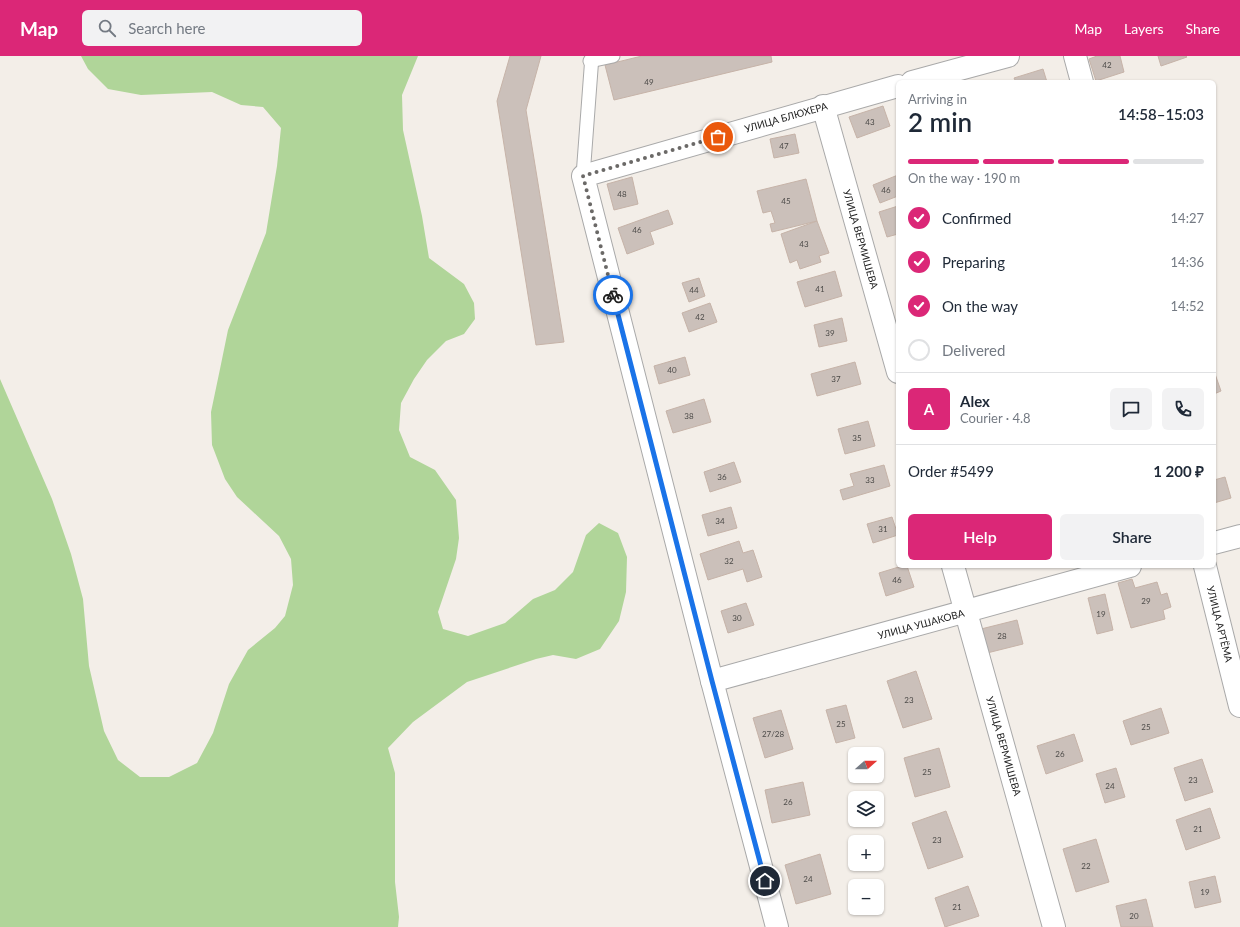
<!DOCTYPE html>
<html lang="en">
<head>
<meta charset="utf-8">
<style>
	body { margin:0; font-family:Lato,sans-serif; background:#f2f2f3; color:#1f2937; height:100vh; display:flex; flex-direction:column; font-size:15px; white-space:nowrap }
	* { box-sizing:border-box; margin:0 }
	p { font-size:13px; color:#747a83 }
	.icon { flex:none; width:22px; height:22px; fill:none; stroke:currentColor; stroke-width:2; stroke-linecap:round; stroke-linejoin:round }
	.map { position:relative; flex:1; overflow:hidden }
	.panel { position:absolute; left:896px; top:24px; width:320px; height:488px; display:flex; flex-direction:column; background:#fff; border-radius:6px; box-shadow:0 1px 3px #0004 }
	.panel>* { flex:none }
	.needle { width:26px; rotate:69deg }
	.tools { position:absolute; left:848px; top:691px; display:grid; gap:8px }
	.tools a { display:grid; place-items:center; width:36px; height:36px; border-radius:6px; background:#fff; box-shadow:0 1px 3px #0004; font-size:20px }
	.pin { position:absolute; display:grid; place-items:center; width:34px; height:34px; color:#fff; margin:-17px; border:2px solid #fff; border-radius:50%; box-shadow:0 1px 4px #0007 }
	.courier { position:absolute; display:grid; place-items:center; width:40px; height:40px; margin:-20px; border:3px solid #1a73e8; border-radius:50%; background:#fff; color:#222; box-shadow:0 1px 5px #0007 }
	.summary em { font-style:normal; font-weight:600 }
	.summary div { display:flex; flex-direction:column-reverse }
	.summary { display:flex; align-items:center; justify-content:space-between; height:68px; padding:0 12px }
	h1 { font-size:26px; font-weight:600; line-height:30px }
	.bar { display:grid; grid-template-columns:repeat(4,1fr); gap:6px 4px; align-content:center; height:48px; padding:0 12px }
	.bar i { height:5px; border-radius:3px; background:#e0e1e3 }
	.bar .current { background:#db2777 }
	.bar p { grid-column:span 4 }
	.line { display:flex; align-items:center; gap:10px; padding:0 12px; border-top:1px solid #e0e1e3 }
	.line div { flex:1 }
	.round { display:grid; place-items:center; flex:none; width:42px; height:42px; border-radius:6px; background:#f2f2f3 }
	ol { padding:0 12px; list-style:none }
	li { display:flex; align-items:center; gap:12px; height:44px }
	li p { margin-inline-start:auto }
	li .icon { padding:4px; border-radius:50%; background:#db2777; color:#fff; stroke-width:4 }
	li:last-child { color:#747a83 }
	li i { width:22px; height:22px; border:2px solid #e0e1e3; border-radius:50% }
	.primary-button { display:flex; gap:8px; margin-top:auto; padding:8px 12px }
	.primary-button a { flex:1; height:46px; border-radius:6px; background:#db2777; color:#fff; font-size:16px; font-weight:600; line-height:46px; text-align:center }
	.primary-button a+a { background:#f2f2f3; color:#1f2937 }
	header { display:flex; align-items:center; gap:24px; box-sizing:border-box; height:56px; padding:0 20px; background:#db2777; color:#fff }
	header strong { font-size:19px }
	nav { display:flex; gap:22px; margin-inline-start:auto; font-size:14px }
	.search { width:280px; height:36px; background:#f2f2f3; display:flex; align-items:center; gap:10px; box-sizing:border-box; padding:0 14px; border-radius:6px; color:#747a83; font-size:15px }
	.map>svg:first-child { display:block }
</style>
</head>
<body>
<header>
<strong>Map</strong>
<div class="search"><svg class="icon" aria-label="search" viewBox="0 0 24 24"><circle cx="10" cy="10" r="6"/><path d="M15 15l6 6"/></svg>Search here</div>
<nav><a>Map</a><a>Layers</a><a>Share</a></nav>
</header>
<div class="map">
<svg width="1240" height="871" viewBox="0 0 1240 871">
	<rect width="100%" height="100%" fill="#f3eee8"/>
	<polygon fill="#b0d599" points="81,0 418,0 402,39 403,74 422,160 429,202 464,228 474,247 475,263 464,278 446,285 427,304 414,323 401,347 399,374 410,401 435,414 456,444 459,482 456,503 438,556 443,573 468,580 505,567 533,543 555,534 573,516 586,479 599,467 618,477 627,501 626,536 619,565 600,593 576,603 553,599 536,603 467,626 413,666 388,692 395,717 395,826 399,861 398,871 0,871 0,323 52,443 71,498 83,543 89,610 104,675 118,704 140,721 169,721 197,707 213,677 229,628 248,594 275,572 285,560 293,529 291,503 279,480 237,441 225,423 212,389 211,356 220,313 228,274 266,177 277,110 281,72 263,51 241,49 212,36 141,39 108,33 88,13"/>
	<g fill="#cbc0ba" stroke="#c6b3a8">
		<polygon points="510,0 541,0 526,54 564,286 536,289 497,45"/>
		<polygon points="642,0 771,0 772,6 614,44 605,9"/>
		<polygon points="1097,0 1120,0 1124,16 1096,25 1089,3"/>
		<polygon points="1158,0 1186,0 1187,1 1161,10"/>
		<polygon points="1043,13 1047,26 1016,26 1014,22"/>
		<polygon points="883,50 890,70 857,82 849,61"/>
		<polygon points="795,78 799,97 774,102 770,83"/>
		<polygon points="898,119 898,140 880,147 873,129"/>
		<polygon points="632,121 638,148 614,154 607,128"/>
		<polygon points="806,123 817,165 772,176 770,168 775,167 771,155 763,157 757,135"/>
		<polygon points="898,150 898,178 887,181 879,156"/>
		<polygon points="668,154 673,168 650,176 654,188 627,198 618,172"/>
		<polygon points="817,165 829,197 819,200 821,206 800,213 797,204 790,207 781,178"/>
		<polygon points="835,215 842,240 805,251 797,226"/>
		<polygon points="699,222 705,240 689,246 682,227"/>
		<polygon points="710,247 717,266 689,276 682,257"/>
		<polygon points="842,262 847,285 819,291 814,269"/>
		<polygon points="685,301 690,319 659,328 654,310"/>
		<polygon points="855,306 861,328 817,340 811,318"/>
		<polygon points="1214,315 1221,335 1214,338"/>
		<polygon points="704,343 711,366 673,377 666,355"/>
		<polygon points="868,365 875,390 845,398 838,373"/>
		<polygon points="734,406 741,426 710,436 704,416"/>
		<polygon points="884,409 890,430 843,444 840,434 854,430 850,418"/>
		<polygon points="1225,421 1231,442 1214,447 1214,424"/>
		<polygon points="731,451 737,472 708,480 702,459"/>
		<polygon points="892,461 898,479 873,487 867,468"/>
		<polygon points="739,485 743,497 753,494 762,521 747,526 743,513 708,524 700,498"/>
		<polygon points="902,510 907,510 914,531 886,540 879,517"/>
		<polygon points="1132,523 1135,532 1157,526 1161,539 1167,537 1171,551 1163,554 1165,563 1131,572 1118,527"/>
		<polygon points="1105,538 1113,574 1097,578 1088,542"/>
		<polygon points="746,547 754,569 728,577 721,555"/>
		<polygon points="1017,564 1023,588 987,597 981,573"/>
		<polygon points="916,615 932,663 903,672 887,625"/>
		<polygon points="846,649 855,682 836,687 826,654"/>
		<polygon points="1161,652 1169,677 1131,689 1123,665"/>
		<polygon points="781,654 793,693 765,702 753,662"/>
		<polygon points="1074,678 1083,705 1046,718 1037,690"/>
		<polygon points="939,692 950,731 915,741 904,702"/>
		<polygon points="1202,703 1213,736 1185,745 1174,712"/>
		<polygon points="1116,712 1125,741 1105,747 1096,718"/>
		<polygon points="803,726 810,759 772,767 765,734"/>
		<polygon points="1210,752 1220,782 1186,794 1176,764"/>
		<polygon points="946,755 963,801 928,813 912,767"/>
		<polygon points="1096,783 1109,826 1076,836 1063,793"/>
		<polygon points="820,798 831,838 796,848 785,809"/>
		<polygon points="1215,820 1221,846 1195,852 1189,826"/>
		<polygon points="968,830 979,860 945,871 935,842"/>
		<polygon points="1146,843 1153,871 1121,871 1116,850"/>
	</g>
	<g fill="none" stroke-linecap="round" stroke-linejoin="round">
		<defs>
			<g id="service">
				<polyline points="590,5 613,0"/>
				<polyline points="583,120 592,0"/>
			</g>
			<g id="minor">
				<polyline points="1075,0 1082,26"/>
				<polyline points="912,26 1008,0"/>
				<polyline points="823,50 898,316"/>
				<polyline points="1214,487 1240,480"/>
				<polyline points="953,510 1054,871"/>
				<polyline points="1205,510 1240,650"/>
				<polyline points="712,625 1130,510"/>
				<polyline points="777,871 712,625 583,120 898,30"/>
			</g>
		</defs>
		<use href="#service" stroke="#a9a9a9" stroke-width="15"/>
		<use href="#minor" stroke="#a9a9a9" stroke-width="24"/>
		<use href="#service" stroke="#fff" stroke-width="13"/>
		<use href="#minor" stroke="#fff" stroke-width="22"/>
	</g>
	<g fill="none" stroke-linecap="round" stroke-linejoin="round">
		<polyline stroke="#6b6967" stroke-width="4" stroke-dasharray="0 7.2" points="613,239 583,120 718,81"/>
		<polyline stroke="#1a73e8" stroke-width="5" points="613,239 712,625 765,825"/>
	</g>
	<g text-anchor="middle" dominant-baseline="central" stroke-width="4" stroke-linejoin="round" paint-order="stroke">
		<g font-size="8" fill="#4c4a48">
			<text x="1107" y="9">42</text>
			<text x="649" y="26">49</text>
			<text x="870" y="66">43</text>
			<text x="784" y="90">47</text>
			<text x="886" y="134">46</text>
			<text x="622" y="138">48</text>
			<text x="786" y="145">45</text>
			<text x="637" y="174">46</text>
			<text x="804" y="188">43</text>
			<text x="820" y="233">41</text>
			<text x="694" y="234">44</text>
			<text x="700" y="261">42</text>
			<text x="830" y="277">39</text>
			<text x="672" y="314">40</text>
			<text x="836" y="323">37</text>
			<text x="689" y="360">38</text>
			<text x="857" y="382">35</text>
			<text x="722" y="421">36</text>
			<text x="870" y="424">33</text>
			<text x="720" y="465">34</text>
			<text x="883" y="473">31</text>
			<text x="729" y="505">32</text>
			<text x="897" y="524">46</text>
			<text x="1146" y="545">29</text>
			<text x="1101" y="558">19</text>
			<text x="737" y="562">30</text>
			<text x="1002" y="580">28</text>
			<text x="909" y="644">23</text>
			<text x="841" y="668">25</text>
			<text x="1146" y="671">25</text>
			<text x="773" y="678">27/28</text>
			<text x="1060" y="698">26</text>
			<text x="927" y="716">25</text>
			<text x="1193" y="724">23</text>
			<text x="1110" y="730">24</text>
			<text x="788" y="746">26</text>
			<text x="1198" y="773">21</text>
			<text x="937" y="784">23</text>
			<text x="1086" y="810">22</text>
			<text x="808" y="823">24</text>
			<text x="1205" y="836">19</text>
			<text x="957" y="851">21</text>
			<text x="1134" y="860">20</text>
		</g>
		<g font-size="10" fill="#222" stroke="#fff">
			<text transform="translate(786 61) rotate(-16)">УЛИЦА БЛЮХЕРА</text>
			<text transform="translate(861 183) rotate(74)">УЛИЦА ВЕРМИШЕВА</text>
			<text transform="translate(921 568) rotate(-15)">УЛИЦА УШАКОВА</text>
			<text transform="translate(1220 568) rotate(76)">УЛИЦА АРТЁМА</text>
			<text transform="translate(1004 690) rotate(74)">УЛИЦА ВЕРМИШЕВА</text>
		</g>
	</g>
</svg>
<div class="tools">
<a><svg class="needle" viewBox="-14 -14 28 28"><path d="M0-13l5 13h-10z" fill="#e53935"/><path d="M0 13l5-13h-10z" fill="#747a83"/></svg></a>
<a><svg class="icon" aria-label="layers" viewBox="0 0 24 24"><path d="M12 4l9 5-9 5-9-5zM3 14l9 5 9-5"/></svg></a>
<a>+</a>
<a>−</a>
</div>
<div class="pin" style="left:718px;top:81px;background:#ea580c"><svg class="icon" aria-label="bag" viewBox="0 0 24 24"><path d="M5 8h14l-1 12H6zM9 8a3 3 0 0 1 6 0"/></svg></div>
<div class="pin" style="left:765px;top:825px;background:#1f2937"><svg class="icon" aria-label="home" viewBox="0 0 24 24"><path d="M3 11l9-7 9 7M6 9v11h12V9"/></svg></div>
<div class="courier" style="left:613px;top:239px"><svg class="icon" aria-label="bike" viewBox="0 0 24 24"><circle cx="6" cy="16" r="4"/><circle cx="18" cy="16" r="4"/><path d="M6 16l4-8h5l3 8M10 8l3 8H6M13 5h3"/></svg></div>
<section class="panel">
<div class="summary"><div><h1>2 min</h1><p>Arriving in</p></div><em>14:58–15:03</em></div>
<div class="bar"><i class="current"></i><i class="current"></i><i class="current"></i><i></i><p>On the way · 190 m</p></div>
<ol>
<li><svg class="icon" aria-label="check" viewBox="0 0 24 24"><path d="M5 12l5 5 9-10"/></svg>Confirmed<p>14:27</p></li>
<li><svg class="icon" aria-label="check" viewBox="0 0 24 24"><path d="M5 12l5 5 9-10"/></svg>Preparing<p>14:36</p></li>
<li><svg class="icon" aria-label="check" viewBox="0 0 24 24"><path d="M5 12l5 5 9-10"/></svg>On the way<p>14:52</p></li>
<li><i></i>Delivered</li>
</ol>
<div class="line" style="height:72px"><b class="round" style="background:#db2777;color:#fff">A</b><div><b>Alex</b><p>Courier · 4.8</p></div><a class="round"><svg class="icon" aria-label="chat" viewBox="0 0 24 24"><path d="M4 5h16v11H9l-5 4z"/></svg></a><a class="round"><svg class="icon" aria-label="phone" viewBox="0 0 24 24"><path d="M5 4h4l2 5-3 2q2 4 5 5l2-3 5 2v4C11 20 4 13 5 4z"/></svg></a></div>
<div class="line" style="height:52px"><div>Order #5499</div><b>1 200 ₽</b></div>
<div class="primary-button"><a>Help</a><a>Share</a></div>
</section>
</div>
</body>
</html>
